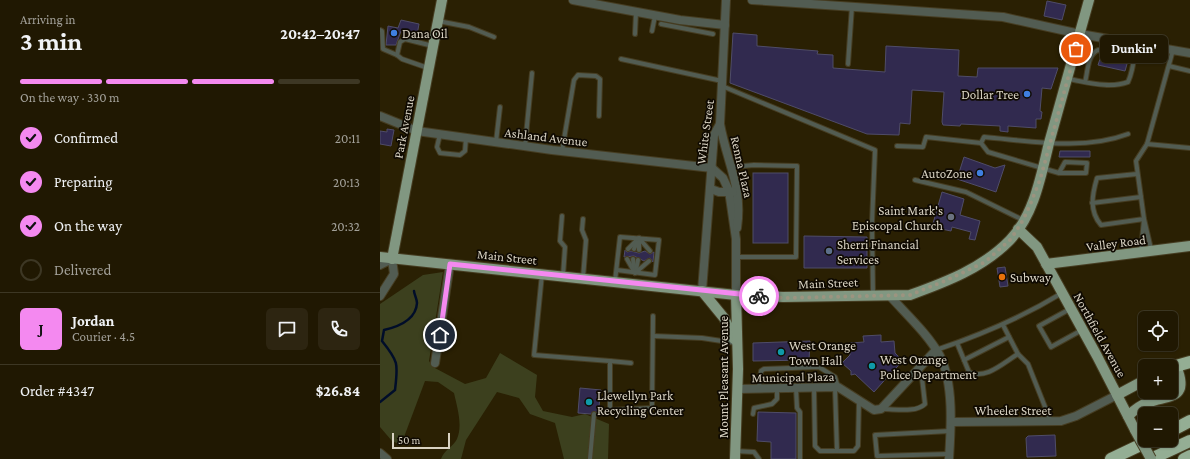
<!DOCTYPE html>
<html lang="en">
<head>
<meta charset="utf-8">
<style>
	body { margin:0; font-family:"Crimson Pro",serif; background:#2d2511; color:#f1f3f6; height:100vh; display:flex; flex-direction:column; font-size:15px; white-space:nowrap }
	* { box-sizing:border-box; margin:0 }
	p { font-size:13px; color:#a2a099 }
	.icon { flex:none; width:22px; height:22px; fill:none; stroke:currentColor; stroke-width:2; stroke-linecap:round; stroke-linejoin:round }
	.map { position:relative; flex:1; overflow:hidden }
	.sheet { display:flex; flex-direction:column; background:#201802; width:380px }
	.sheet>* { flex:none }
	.buttons { position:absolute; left:758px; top:311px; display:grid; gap:8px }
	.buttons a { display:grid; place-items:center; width:40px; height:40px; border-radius:6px; background:#201802; box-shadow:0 1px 3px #0004,0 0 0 1px #3d3724; font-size:20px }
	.scale { position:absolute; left:12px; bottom:10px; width:58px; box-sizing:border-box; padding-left:4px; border:2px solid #d9d3c3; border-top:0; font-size:11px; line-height:14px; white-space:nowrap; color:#d9d3c3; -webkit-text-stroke:3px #0f0a02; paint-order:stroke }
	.pin { position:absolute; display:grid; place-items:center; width:34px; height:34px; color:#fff; margin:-17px; border:2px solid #fff; border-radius:50%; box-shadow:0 1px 4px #0007 }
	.courier { position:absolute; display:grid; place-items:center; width:40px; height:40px; margin:-20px; border:3px solid #f489f0; border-radius:50%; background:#fff; color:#222; box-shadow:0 1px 5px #0007 }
	.bubble { position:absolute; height:28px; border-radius:6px; background:#201802; box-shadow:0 1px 3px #0004,0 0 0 1px #3d3724; font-size:13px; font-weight:700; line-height:28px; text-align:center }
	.head em { font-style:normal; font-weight:700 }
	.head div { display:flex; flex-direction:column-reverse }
	.head { display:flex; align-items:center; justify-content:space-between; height:68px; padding:0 20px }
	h1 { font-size:26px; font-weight:700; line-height:30px }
	.bar { display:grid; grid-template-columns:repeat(4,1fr); gap:6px 4px; align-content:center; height:48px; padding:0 20px }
	.bar i { height:5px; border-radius:3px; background:#3d3724 }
	.bar .selected { background:#f489f0 }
	.bar p { grid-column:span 4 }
	.line { display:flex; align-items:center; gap:10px; padding:0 20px; border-top:1px solid #3d3724 }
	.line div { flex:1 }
	.round { display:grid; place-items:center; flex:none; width:42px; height:42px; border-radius:6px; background:#2d2511 }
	ol { padding:0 20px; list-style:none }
	li { display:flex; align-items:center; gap:12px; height:44px }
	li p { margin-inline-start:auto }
	li .icon { padding:4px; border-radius:50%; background:#f489f0; color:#111; stroke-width:4 }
	li:last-child { color:#a2a099 }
	li i { width:22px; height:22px; border:2px solid #3d3724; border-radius:50% }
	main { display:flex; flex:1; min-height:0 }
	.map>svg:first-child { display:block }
</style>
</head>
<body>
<main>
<section class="sheet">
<div class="head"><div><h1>3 min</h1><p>Arriving in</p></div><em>20:42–20:47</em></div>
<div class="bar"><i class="selected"></i><i class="selected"></i><i class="selected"></i><i></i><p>On the way · 330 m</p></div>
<ol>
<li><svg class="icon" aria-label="check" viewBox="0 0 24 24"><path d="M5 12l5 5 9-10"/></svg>Confirmed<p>20:11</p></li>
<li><svg class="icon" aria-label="check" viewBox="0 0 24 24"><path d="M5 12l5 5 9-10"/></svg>Preparing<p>20:13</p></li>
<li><svg class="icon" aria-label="check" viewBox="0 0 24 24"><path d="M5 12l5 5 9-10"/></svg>On the way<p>20:32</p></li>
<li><i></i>Delivered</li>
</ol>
<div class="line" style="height:72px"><b class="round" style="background:#f489f0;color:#111">J</b><div><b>Jordan</b><p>Courier · 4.5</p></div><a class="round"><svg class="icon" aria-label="chat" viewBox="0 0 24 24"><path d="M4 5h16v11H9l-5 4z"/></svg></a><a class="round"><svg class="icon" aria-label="phone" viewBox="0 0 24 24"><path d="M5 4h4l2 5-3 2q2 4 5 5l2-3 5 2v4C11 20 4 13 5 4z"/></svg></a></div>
<div class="line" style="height:52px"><div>Order #4347</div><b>$26.84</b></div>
</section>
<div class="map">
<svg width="810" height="459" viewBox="0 0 810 459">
	<rect width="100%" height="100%" fill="#2a2003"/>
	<path fill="#3c401e" d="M63,272l-14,89 4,6 32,17 21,-6 14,-25 37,22 -2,22 8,14 29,6 13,-3 24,10 -1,35h-44l-9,-36 -25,-9 -11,-16 -22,-6 -31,48 -5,19h-20c3,-9 12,-12 16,-20 6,-14 0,-32 -3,-46l-16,-11 -13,-1 -24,64 -9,-4 -12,-14v-123l43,-29z"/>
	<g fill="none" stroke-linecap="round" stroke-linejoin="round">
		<path stroke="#000d29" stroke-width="2.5" d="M0,402l15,-12c3,-26 4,-28 -13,-49l2,-11c13,-3 32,-10 33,-27 0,-4 -3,-9 -3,-12"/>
	</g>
	<g fill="#312a4f" stroke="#4f4c68">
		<polygon points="667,1 686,5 682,20 664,16"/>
		<polygon points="21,20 39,24 37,35 21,31 16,45 6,45 8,26 18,28"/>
		<polygon points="353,33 377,35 377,46 438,51 437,54 453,55 453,68 505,72 506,46 579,50 578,76 597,77 598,68 678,68 671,89 662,88 660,111 662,112 661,119 656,119 656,128 628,126 628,132 620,131 620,126 581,124 580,126 563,125 562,122 564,92 532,90 530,124 520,123 519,135 487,134 350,83"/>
		<polygon points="721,56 743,61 743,63 747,64 745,71 718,65"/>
		<polygon points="7,129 14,130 11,146 0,144 0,131 7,132"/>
		<polygon points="680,151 710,151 710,157 679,157"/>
		<polygon points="584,157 615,168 625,165 616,192 577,179"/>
		<rect x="373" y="173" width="35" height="70"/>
		<polygon points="562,192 584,199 580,215 600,221 595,240 589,239 591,232 572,227 571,231 552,227"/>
		<polygon points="424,236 487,237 487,268 424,268"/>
		<polygon points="245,250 247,252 251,251 259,253 265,251 270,254 274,252 273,262 270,258 264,261 254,256 244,257"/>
		<polygon points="625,267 628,286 620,287 617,268"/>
		<polygon points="501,335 501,342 514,341 515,353 523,361 515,369 515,373 511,373 494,392 475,374 471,375 471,371 462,363 470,355 470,343 484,342 483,336"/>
		<polygon points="430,341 429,360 373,361 373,343"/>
		<polygon points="200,388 221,390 218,414 214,411 211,414 198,413"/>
		<polygon points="378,412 416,413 416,459 391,459 391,442 377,441"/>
		<polygon points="675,435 676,456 647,457 646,438 648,436"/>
	</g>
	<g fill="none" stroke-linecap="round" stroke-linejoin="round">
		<defs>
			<g id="lane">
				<polyline points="58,21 89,27 114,37"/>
				<polyline points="281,24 333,34"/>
				<polyline points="0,30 2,31 3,49 17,55"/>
				<polyline points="272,31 275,16"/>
				<polyline points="255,34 256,12"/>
				<polyline points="241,59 342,81"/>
				<polyline points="468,64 472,6"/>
				<polyline points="789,66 810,71"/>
				<polyline points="48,68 22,59 17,55 20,42 25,39 53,46"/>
				<path d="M688,79c19,3 41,10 60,3 6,-13 6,-25 8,-39"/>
				<path d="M705,82c3,-10 2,-27 13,-32l35,8"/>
				<polyline points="342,86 495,150 492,223 493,295"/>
				<polyline points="60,134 57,147 60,153 80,155 85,151 86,138"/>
				<polyline points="116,142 120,107"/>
				<polyline points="767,144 810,148"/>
				<polyline points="145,146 152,73"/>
				<polyline points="517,146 543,147 546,137 601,143"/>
				<polyline points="182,151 194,80 198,75 216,76 220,79 219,116"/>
				<polyline points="352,167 374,165 417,166 416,257 356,257"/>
				<path d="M679,173l6,-11 22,1 -1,10h-27l-71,-21 -7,-9 3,-6c47,4 99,14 144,-3"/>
				<path d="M757,174l-40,4c-5,17 -8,33 4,47l43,-6 -8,-58 11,-17 26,-94"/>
				<polyline points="535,180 586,192 643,220"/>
				<polyline points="712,203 761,197"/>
				<polyline points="182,216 180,241 185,247 183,276"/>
				<polyline points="259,238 270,251"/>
				<polyline points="248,249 259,238"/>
				<polyline points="254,249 258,240"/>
				<polyline points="259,250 259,241"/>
				<polyline points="761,251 764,219 771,249"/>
				<polyline points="247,259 255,273"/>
				<polyline points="253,259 254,268"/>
				<polyline points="256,270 258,260"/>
				<polyline points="255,273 269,261"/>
				<polyline points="162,274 154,355 230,361 230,410 272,408 273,316"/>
				<polyline points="203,278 206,240 202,230 203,219"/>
				<polyline points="235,281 240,237 279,240 275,275 237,270"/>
				<polyline points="690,309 659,326 671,347 702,330"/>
				<polyline points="623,325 638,354 648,364 671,422"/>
				<polyline points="273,336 322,338 355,343"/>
				<path d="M577,343l12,29c17,8 34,-9 49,-18"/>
				<path d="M556,350c45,-15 85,-32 126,-57"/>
				<polyline points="584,360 629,337"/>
				<polyline points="230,361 251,363"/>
				<polyline points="434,387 435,446 440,451 474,451 478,446 479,400"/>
				<polyline points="455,387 457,451"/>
				<polyline points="379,388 381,371 384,369 439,367 455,377 458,387"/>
				<polyline points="416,388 417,408 420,412 420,459"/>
				<path d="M503,409c12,0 33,4 42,-5l-3,-26 -3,-8"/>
				<polyline points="373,414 374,408 392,404 397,399 397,388"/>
				<polyline points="355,451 374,452 379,459"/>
				<polyline points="569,454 497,456 495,435 570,431"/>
				<polyline points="210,459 214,414"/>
			</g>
			<g id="street">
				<polyline points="193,0 300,20 345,25"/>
				<polyline points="372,0 623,17 700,34 810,53"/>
				<polyline points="0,116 37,131 172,150 332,168 343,178 349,191 356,239 356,295"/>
				<path d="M340,124c7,39 23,63 17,104"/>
				<polyline points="331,189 339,192 353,192"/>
				<polyline points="0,265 12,259 14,274 0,296"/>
				<polyline points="322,291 334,135 340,124 346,0"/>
				<path d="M509,295c17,19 39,39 51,61 14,28 11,72 9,103"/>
				<polyline points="55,363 70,264"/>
				<polyline points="358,389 458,387 494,410 501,409 556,350"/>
				<polyline points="571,422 681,421 696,416 737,395"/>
				<polyline points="0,453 7,459"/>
			</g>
			<g id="primary">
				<polyline points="638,229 657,247 717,356 755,430"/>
				<path d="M0,257l356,38 47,2 127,-2c36,-13 73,-27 100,-55 24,-25 31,-64 39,-97 13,-48 27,-95 40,-143"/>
				<polyline points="12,259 62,0"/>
				<polyline points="666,264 810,246"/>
				<polyline points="322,291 344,318 354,339"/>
				<polyline points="737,395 765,380"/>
				<path d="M748,416c6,-6 13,-11 21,-14 21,-7 41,-3 27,-36l-5,2"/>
				<polyline points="355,459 358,369 356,295"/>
			</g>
			<g id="highway">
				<polyline points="796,366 810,362"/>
				<polyline points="791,431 810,421"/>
				<polyline points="731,459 771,440"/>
				<polyline points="771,459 810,441"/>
				<polyline points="804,459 810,456"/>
			</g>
		</defs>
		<use href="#lane" stroke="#463d22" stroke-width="6"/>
		<use href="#street" stroke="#463d22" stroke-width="10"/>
		<use href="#primary" stroke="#463d22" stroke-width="12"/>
		<use href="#highway" stroke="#463d22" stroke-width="14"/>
		<use href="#lane" stroke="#525c52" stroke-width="4"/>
		<use href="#street" stroke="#525c52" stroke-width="8"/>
		<use href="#primary" stroke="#819781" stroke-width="10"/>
		<use href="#highway" stroke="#94ae94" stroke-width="12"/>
		<defs>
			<polyline id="primary-bridge" points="755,430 771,459"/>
		</defs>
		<use href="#primary-bridge" stroke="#463d22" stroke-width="12" stroke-linecap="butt"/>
		<use href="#primary-bridge" stroke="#819781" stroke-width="10"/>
	</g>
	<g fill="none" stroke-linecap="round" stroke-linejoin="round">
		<polyline stroke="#9c9480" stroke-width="4" stroke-dasharray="0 7.2" points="379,296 403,298 530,295 567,280 605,262 631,239 643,220 650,205 660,180 696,49"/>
		<polyline stroke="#f489f0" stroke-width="5" points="60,335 70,264 379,296"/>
	</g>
	<g fill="#3f7fe0" stroke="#0f0a02" stroke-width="1.5">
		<circle cx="14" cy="33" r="4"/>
		<circle cx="647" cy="94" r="4"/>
		<circle cx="600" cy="173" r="4"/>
	</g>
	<circle fill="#6b7280" stroke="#0f0a02" stroke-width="1.5" cx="571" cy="217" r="4"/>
	<circle fill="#5c6f8a" stroke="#0f0a02" stroke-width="1.5" cx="449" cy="251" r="4"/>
	<circle fill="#e8710a" stroke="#0f0a02" stroke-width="1.5" cx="622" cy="277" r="4"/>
	<g fill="#0f9aa8" stroke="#0f0a02" stroke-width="1.5">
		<circle cx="401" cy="352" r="4"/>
		<circle cx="492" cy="366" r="4"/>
		<circle cx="209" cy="402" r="4"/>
	</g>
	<g text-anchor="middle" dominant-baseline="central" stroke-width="3.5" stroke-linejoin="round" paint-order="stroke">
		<g font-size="13" fill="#d9d3c3" stroke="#0f0a02" text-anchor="start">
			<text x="22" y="33">Dana Oil</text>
			<text x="639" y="94" text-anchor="end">Dollar Tree</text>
			<text x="592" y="173" text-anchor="end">AutoZone</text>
			<text x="563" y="210" text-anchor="end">Saint Mark's<tspan x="563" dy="15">Episcopal Church</tspan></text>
			<text x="457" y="244">Sherri Financial<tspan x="457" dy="15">Services</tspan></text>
			<text x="630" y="277">Subway</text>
			<text x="409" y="345">West Orange<tspan x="409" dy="15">Town Hall</tspan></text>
			<text x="500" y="359">West Orange<tspan x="500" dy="15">Police Department</tspan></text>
			<text x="217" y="395">Llewellyn Park<tspan x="217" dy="15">Recycling Center</tspan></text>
		</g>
		<g font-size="13" fill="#d9d3c3" stroke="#0f0a02">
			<text transform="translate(24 127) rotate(-79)">Park Avenue</text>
			<text transform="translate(325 132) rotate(-82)">White Street</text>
			<text transform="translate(166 137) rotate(7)">Ashland Avenue</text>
			<text transform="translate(362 167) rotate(77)">Renna Plaza</text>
			<text transform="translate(736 243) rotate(-7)">Valley Road</text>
			<text transform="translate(127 257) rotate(6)">Main Street</text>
			<text transform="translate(448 283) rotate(-2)">Main Street</text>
			<text transform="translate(720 335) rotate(61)">Northfield Avenue</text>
			<text transform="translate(343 377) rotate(-90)">Mount Pleasant Avenue</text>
			<text transform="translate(413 377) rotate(-1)">Municipal Plaza</text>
			<text x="633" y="410">Wheeler Street</text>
		</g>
	</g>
</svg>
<div class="buttons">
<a><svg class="icon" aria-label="locate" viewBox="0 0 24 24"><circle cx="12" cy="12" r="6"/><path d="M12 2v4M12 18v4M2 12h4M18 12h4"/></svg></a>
<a>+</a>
<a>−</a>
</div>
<div class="scale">50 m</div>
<div class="pin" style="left:696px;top:49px;background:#ea580c"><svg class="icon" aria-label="bag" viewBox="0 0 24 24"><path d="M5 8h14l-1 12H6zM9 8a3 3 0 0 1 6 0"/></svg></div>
<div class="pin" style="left:60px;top:335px;background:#1f2937"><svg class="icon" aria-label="home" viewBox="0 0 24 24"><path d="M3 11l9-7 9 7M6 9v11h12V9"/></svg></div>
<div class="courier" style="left:379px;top:296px"><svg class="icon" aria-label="bike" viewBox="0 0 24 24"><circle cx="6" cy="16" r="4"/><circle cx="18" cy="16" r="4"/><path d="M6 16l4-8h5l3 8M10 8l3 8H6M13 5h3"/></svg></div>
<div class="bubble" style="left:720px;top:35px;width:68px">Dunkin'</div>
</div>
</main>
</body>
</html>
